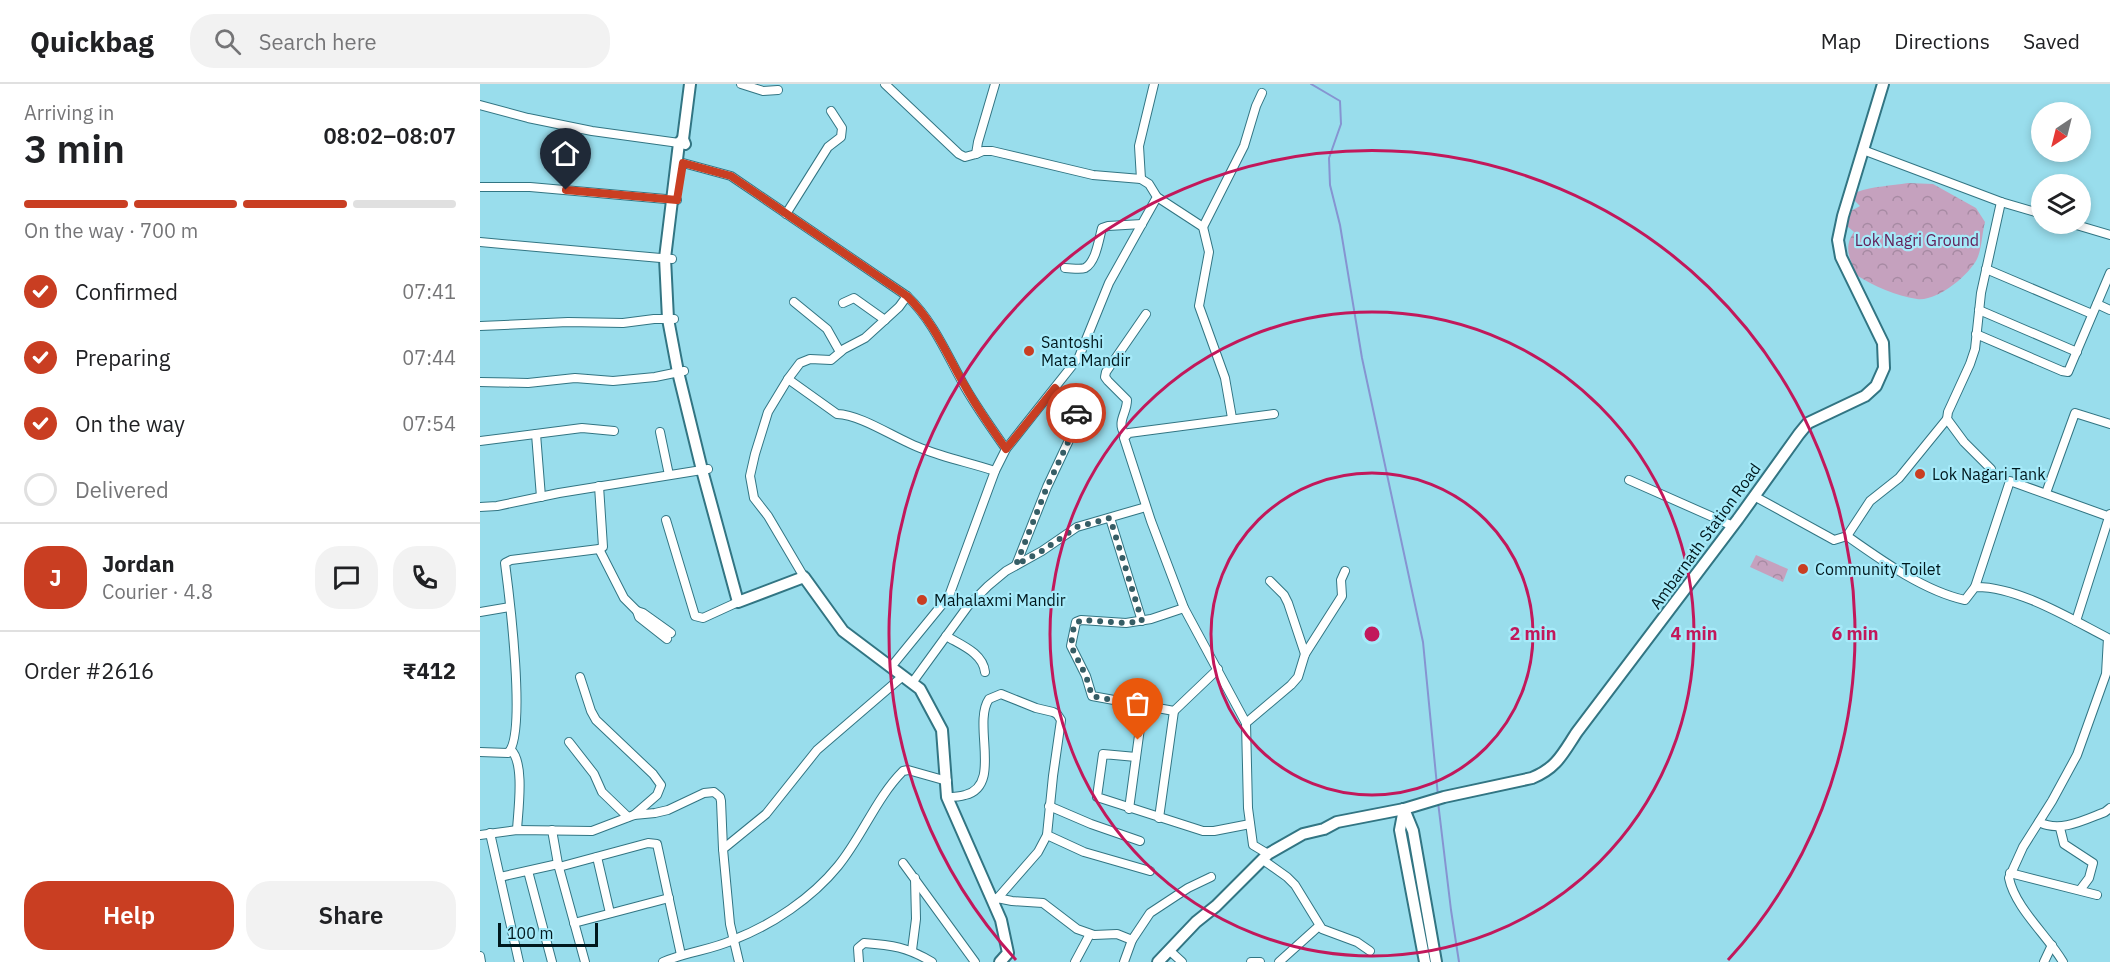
<!DOCTYPE html>
<html lang="en">
<head>
<meta charset="utf-8">
<style>
	body { margin:0; font-family:"IBM Plex Sans",sans-serif; background:#f2f2f2; color:#202124; height:100vh; display:flex; flex-direction:column; font-size:22px; white-space:nowrap }
	* { box-sizing:border-box; margin:0 }
	p { font-size:20px; color:#757577 }
	.icon { flex:none; width:33px; height:33px; fill:none; stroke:currentColor; stroke-width:2; stroke-linecap:round; stroke-linejoin:round }
	.map { position:relative; flex:1; overflow:hidden }
	.panel { display:flex; flex-direction:column; background:#fff; width:480px }
	.panel>* { flex:none }
	.needle { width:39px; rotate:215deg }
	.controls { position:absolute; left:1551px; top:18px; display:grid; gap:12px }
	.controls a { display:grid; place-items:center; width:60px; height:60px; border-radius:50%; background:#fff; box-shadow:0 3px 9px #0003; font-size:30px }
	.scale { position:absolute; left:18px; bottom:15px; width:100px; box-sizing:border-box; padding-left:6px; border:3px solid #00181d; border-top:0; font-size:16px; line-height:21px; white-space:nowrap; color:#00181d; -webkit-text-stroke:4px #a6eaf9; paint-order:stroke }
	.pin { position:absolute; display:grid; place-items:center; width:51px; height:51px; color:#fff; margin:-62px -26px; border-radius:50% 50% 50% 0; rotate:-45deg; box-shadow:0 0 6px #0007 }
	.pin .icon { rotate:45deg }
	.courier { position:absolute; display:grid; place-items:center; width:60px; height:60px; margin:-30px; border:4px solid #c93e22; border-radius:50%; background:#fff; color:#222; box-shadow:0 2px 8px #0007 }
	.summary em { font-style:normal; font-weight:600 }
	.summary div { display:flex; flex-direction:column-reverse }
	.summary { display:flex; align-items:center; justify-content:space-between; height:102px; padding:0 24px }
	h1 { font-size:39px; font-weight:600; line-height:45px }
	.bar { display:grid; grid-template-columns:repeat(4,1fr); gap:9px 6px; align-content:center; height:72px; padding:0 24px }
	.bar i { height:8px; border-radius:4px; background:#e0e0e0 }
	.bar .on { background:#c93e22 }
	.bar p { grid-column:span 4 }
	.line { display:flex; align-items:center; gap:15px; padding:0 24px; border-top:2px solid #e0e0e0 }
	.line div { flex:1 }
	.round { display:grid; place-items:center; flex:none; width:63px; height:63px; border-radius:24px; background:#f2f2f2 }
	ol { padding:0 24px; list-style:none }
	li { display:flex; align-items:center; gap:18px; height:66px }
	li p { margin-inline-start:auto }
	li .icon { padding:6px; border-radius:50%; background:#c93e22; color:#fff; stroke-width:4 }
	li:last-child { color:#757577 }
	li i { width:33px; height:33px; border:3px solid #e0e0e0; border-radius:50% }
	.button { display:flex; gap:12px; margin-top:auto; padding:12px 24px }
	.button a { flex:1; height:69px; border-radius:24px; background:#c93e22; color:#fff; font-size:24px; font-weight:600; line-height:69px; text-align:center }
	.button a+a { background:#f2f2f2; color:#202124 }
	header { display:flex; align-items:center; gap:36px; box-sizing:border-box; height:84px; padding:0 30px; background:#fff; border-bottom:2px solid #e0e0e0 }
	header strong { font-size:28px }
	nav { display:flex; gap:33px; margin-inline-start:auto; font-size:21px }
	.search { width:420px; height:54px; background:#f2f2f2; display:flex; align-items:center; gap:15px; box-sizing:border-box; padding:0 21px; border-radius:24px; color:#757577; font-size:22px }
	main { display:flex; flex:1; min-height:0 }
	.map>svg:first-child { display:block }
</style>
</head>
<body>
<header>
<strong>Quickbag</strong>
<div class="search"><svg class="icon" aria-label="search" viewBox="0 0 24 24"><circle cx="10" cy="10" r="6"/><path d="M15 15l6 6"/></svg>Search here</div>
<nav><a>Map</a><a>Directions</a><a>Saved</a></nav>
</header>
<main>
<section class="panel">
<div class="summary"><div><h1>3 min</h1><p>Arriving in</p></div><em>08:02–08:07</em></div>
<div class="bar"><i class="on"></i><i class="on"></i><i class="on"></i><i></i><p>On the way · 700 m</p></div>
<ol>
<li><svg class="icon" aria-label="check" viewBox="0 0 24 24"><path d="M5 12l5 5 9-10"/></svg>Confirmed<p>07:41</p></li>
<li><svg class="icon" aria-label="check" viewBox="0 0 24 24"><path d="M5 12l5 5 9-10"/></svg>Preparing<p>07:44</p></li>
<li><svg class="icon" aria-label="check" viewBox="0 0 24 24"><path d="M5 12l5 5 9-10"/></svg>On the way<p>07:54</p></li>
<li><i></i>Delivered</li>
</ol>
<div class="line" style="height:108px"><b class="round" style="background:#c93e22;color:#fff">J</b><div><b>Jordan</b><p>Courier · 4.8</p></div><a class="round"><svg class="icon" aria-label="chat" viewBox="0 0 24 24"><path d="M4 5h16v11H9l-5 4z"/></svg></a><a class="round"><svg class="icon" aria-label="phone" viewBox="0 0 24 24"><path d="M5 4h4l2 5-3 2q2 4 5 5l2-3 5 2v4C11 20 4 13 5 4z"/></svg></a></div>
<div class="line" style="height:78px"><div>Order #2616</div><b>₹412</b></div>
<div class="button"><a>Help</a><a>Share</a></div>
</section>
<div class="map">
<svg width="1630" height="878" viewBox="0 0 1630 878">
	<defs>
		<pattern id="park-crowns" width="20" height="18" patternUnits="userSpaceOnUse" patternTransform="scale(1.5)"><rect width="20" height="18" fill="#c5a1be"/><path d="M2 6a3 3 0 1 1 6 0M12 15a3 3 0 1 1 6 0" fill="none" stroke="#a78aa3"/></pattern>
	</defs>
	<rect width="100%" height="100%" fill="#99ddec"/>
	<g fill="url(#park-crowns)">
		<path d="M1428,99l25,1 43,24 9,14c-3,11 -3,26 -8,37 -8,16 -40,43 -60,40 -21,-3 -43,-13 -61,-24 -6,-17 -13,-27 -2,-43l-7,-6 4,-15 9,-5 -6,-6 3,-8c16,-6 34,-6 51,-9z"/>
		<polygon points="1276,471 1308,485 1303,498 1270,483"/>
	</g>
	<g fill="none" stroke-linecap="round" stroke-linejoin="round">
		<g stroke="#8694d1" stroke-width="2">
			<polyline points="831,0 860,17 861,40 849,74 850,101 860,141 882,274 943,558 958,712"/>
			<polyline points="958,718 971,826 979,878"/>
		</g>
		<defs>
			<g id="minor">
				<polyline points="261,0 283,7 298,6"/>
				<polyline points="405,0 479,70 485,73 496,70"/>
				<polyline points="0,21 48,34 112,47 199,59"/>
				<polyline points="1383,66 1521,118 1562,130"/>
				<path d="M203,79l48,13 176,120c27,26 40,59 58,91 12,21 27,42 41,62"/>
				<polyline points="661,95 659,62 674,0"/>
				<polyline points="0,103 50,103 197,116"/>
				<polyline points="677,113 723,143 729,168 719,222 745,294 752,334"/>
				<polyline points="306,130 348,63 361,53 362,44 351,27"/>
				<polyline points="1593,140 1630,151"/>
				<polyline points="723,143 764,62 776,22 782,9"/>
				<polyline points="0,158 192,175"/>
				<path d="M585,184c6,0 15,2 20,0 11,-6 14,-29 17,-40l6,-2 34,-2"/>
				<polyline points="1506,185 1612,230"/>
				<polyline points="314,218 347,245 360,268"/>
				<polyline points="363,219 374,214 405,236"/>
				<polyline points="1617,220 1630,226"/>
				<polyline points="1499,226 1597,268"/>
				<polyline points="0,242 88,238 143,239 174,235 194,235"/>
				<polyline points="1496,250 1582,287 1588,288 1630,189"/>
				<path d="M308,295l49,35c26,1 60,26 86,35 23,9 48,14 72,22"/>
				<polyline points="0,298 48,299 95,294 133,297 175,293 204,287"/>
				<polyline points="180,348 189,391"/>
				<polyline points="56,350 61,413"/>
				<path d="M645,351c-9,-14 2,-21 2,-35l-19,-19 -3,-4 1,-5 40,-58"/>
				<polyline points="0,357 102,344 134,347"/>
				<polyline points="1511,385 1484,358 1467,335 1468,328 1490,280 1495,265 1501,209 1521,118"/>
				<polyline points="1149,396 1253,442"/>
				<polyline points="1566,409 1595,329 1630,340"/>
				<path d="M1274,412l80,44 13,-4c34,24 77,55 118,64l10,-13c42,-1 96,32 133,51l-2,36 -29,81 -25,46 -29,46 -14,31c6,30 39,58 54,84"/>
				<polyline points="0,423 17,422 79,409 228,385"/>
				<polyline points="630,434 662,537"/>
				<polyline points="186,436 215,532 223,534 258,518"/>
				<polyline points="1367,452 1390,417 1419,394 1467,335"/>
				<polyline points="119,465 144,514 157,527"/>
				<path d="M536,481l31,-78 31,-66c-1,-13 -15,-24 -23,-33"/>
				<polyline points="324,493 288,432 274,414 270,392 275,370 288,328 308,295 320,279 330,275 351,276 364,265 385,254 419,223 427,212"/>
				<polyline points="790,497 804,511 808,519 825,570"/>
				<polyline points="1495,503 1530,397 1630,433"/>
				<polyline points="704,524 671,535 646,539 601,536 596,538 591,562 606,592 612,612 694,627 738,585"/>
				<polyline points="0,528 30,523"/>
				<polyline points="1596,537 1630,430"/>
				<path d="M466,552c15,9 37,17 39,36"/>
				<polyline points="187,555 159,533 157,527 163,529 191,549"/>
				<polyline points="411,583 469,512 515,387 526,365 599,273 629,199 677,113 669,100 661,95 613,91 512,67 503,67 496,70 498,58 515,0"/>
				<polyline points="100,593 111,627 116,636 173,690 181,701 177,711 154,731"/>
				<polyline points="432,599 488,522 508,502 526,487 562,467 597,443 666,423"/>
				<polyline points="766,639 811,601 818,593 825,570 862,512 861,496 865,487"/>
				<polyline points="89,658 114,690 122,708 148,733"/>
				<path d="M31,666c14,13 7,61 6,80"/>
				<path d="M0,668l28,1c19,-18 1,-160 -3,-190l6,-3 88,-11 4,-2 -4,-61"/>
				<polyline points="656,673 623,670 617,713 723,747 734,747 770,740"/>
				<path d="M467,713c6,0 12,0 18,-2 38,-9 7,-71 24,-96l12,-5 35,14 17,4 4,2 4,6 -8,56 -6,59 37,17 66,19"/>
				<polyline points="569,722 611,740 660,757"/>
				<polyline points="649,725 663,622"/>
				<polyline points="679,734 694,627"/>
				<path d="M1559,738c21,11 45,-2 66,-10l5,-4"/>
				<polyline points="1580,744 1584,760 1613,779 1609,794 1600,806"/>
				<polyline points="72,746 78,780 105,878"/>
				<polyline points="10,749 39,878"/>
				<polyline points="0,751 37,746 112,747 154,731 175,729 188,726 224,709 234,708 240,713 241,717 243,765"/>
				<polyline points="788,770 773,761 768,724 766,639 704,524 671,437 644,354 649,349 794,330"/>
				<polyline points="117,773 130,829"/>
				<polyline points="783,776 807,793 815,801 842,845 877,858 890,867"/>
				<polyline points="423,779 495,878"/>
				<polyline points="79,783 168,759 177,760 201,871"/>
				<polyline points="48,787 72,878"/>
				<polyline points="1530,789 1617,811"/>
				<polyline points="20,793 78,780"/>
				<polyline points="517,814 532,817 563,819 597,845 614,851 637,850 652,856 670,829 708,804 731,793"/>
				<polyline points="516,816 558,768 567,751"/>
				<polyline points="94,839 189,814"/>
				<polyline points="432,866 436,835 435,794"/>
				<polyline points="689,866 702,878"/>
				<polyline points="0,872 1,878"/>
				<path d="M183,878c23,-10 48,-12 70,-22 39,-15 79,-42 105,-74 24,-29 38,-68 65,-95l5,-1 39,11"/>
				<polyline points="259,878 250,840 243,765 286,730 337,666 423,592"/>
				<path d="M379,878l-1,-14 6,-5c28,2 43,4 68,19"/>
				<polyline points="595,878 610,850"/>
				<polyline points="644,878 652,856"/>
				<polyline points="771,878 780,878"/>
				<polyline points="799,878 839,842"/>
				<polyline points="1564,878 1572,861"/>
			</g>
			<g id="tertiary">
				<polyline points="203,55 199,59 185,174 188,235 198,288 222,386 258,518 324,493 363,547 440,605 462,646 467,713 521,836 528,869 520,878"/>
				<polyline points="205,60 203,55 210,0"/>
				<polyline points="678,878 716,838 736,822 788,770 823,750 844,745 857,738 924,725"/>
			</g>
			<g id="secondary">
				<path d="M924,725l40,-12 88,-19c25,-10 31,-25 45,-46l161,-213 61,-85 9,-11 57,-27 11,-10 8,-18 -1,-25 -42,-86 -3,-17 5,-24 40,-132"/>
				<polyline points="924,725 933,747 956,878"/>
				<polyline points="924,725 920,746 945,878"/>
			</g>
		</defs>
		<use href="#minor" stroke="#327583" stroke-width="10"/>
		<use href="#tertiary" stroke="#327583" stroke-width="14"/>
		<use href="#secondary" stroke="#327583" stroke-width="14"/>
		<use href="#minor" stroke="#fff" stroke-width="8"/>
		<use href="#tertiary" stroke="#fff" stroke-width="10"/>
		<use href="#secondary" stroke="#fff" stroke-width="10"/>
	</g>
	<g fill="none" stroke-linecap="round" stroke-linejoin="round">
		<polyline stroke="#365d65" stroke-width="6" stroke-dasharray="0 10.8" points="596,329 598,337 567,403 536,481 562,467 597,443 630,434 662,537 646,539 601,536 594,541 591,562 606,592 612,612 663,622 658,656"/>
		<path stroke="#c93e22" stroke-width="8" d="M86,106l111,10 6,-37 48,13 176,120c27,26 40,59 58,90 12,22 27,43 41,63l49,-61 21,25"/>
	</g>
	<g fill="none" stroke="#c2185b" stroke-width="3">
		<circle cx="892" cy="550" r="161"/>
		<circle cx="892" cy="550" r="322"/>
		<path d="M536 876A483 483 0 1 1 1248 876"/>
	</g>
	<g fill="#c93e22" stroke="#a6eaf9" stroke-width="2">
		<circle cx="549" cy="267" r="6"/>
		<circle cx="1440" cy="390" r="6"/>
		<circle cx="1323" cy="485" r="6"/>
		<circle cx="442" cy="516" r="6"/>
	</g>
	<g text-anchor="middle" dominant-baseline="central" stroke-width="4.5" stroke-linejoin="round" paint-order="stroke">
		<g font-size="16" fill="#63215a" stroke="#a6eaf9">
			<text x="1437" y="156">Lok Nagri Ground</text>
		</g>
		<g font-size="16" fill="#00181d" stroke="#a6eaf9" text-anchor="start">
			<text x="561" y="258">Santoshi<tspan x="561" dy="18">Mata Mandir</tspan></text>
			<text x="1452" y="390">Lok Nagari Tank</text>
			<text x="1335" y="485">Community Toilet</text>
			<text x="454" y="516">Mahalaxmi Mandir</text>
		</g>
		<g font-size="16" fill="#00181d" stroke="#a6eaf9">
			<text transform="translate(1225 452) rotate(-54)">Ambarnath Station Road</text>
		</g>
	</g>
	<circle cx="892" cy="550" r="9" fill="#c2185b" stroke="#a6eaf9" stroke-width="3"/>
	<g font-size="18" text-anchor="middle" font-weight="bold" fill="#c2185b" stroke="#a6eaf9" stroke-width="4.5" stroke-linejoin="round" paint-order="stroke">
		<text x="1053" y="556">2 min</text>
		<text x="1214" y="556">4 min</text>
		<text x="1375" y="556">6 min</text>
	</g>
</svg>
<div class="controls">
<a><svg class="needle" viewBox="-14 -14 28 28"><path d="M0-13l5 13h-10z" fill="#e53935"/><path d="M0 13l5-13h-10z" fill="#757577"/></svg></a>
<a><svg class="icon" aria-label="layers" viewBox="0 0 24 24"><path d="M12 4l9 5-9 5-9-5zM3 14l9 5 9-5"/></svg></a>
</div>
<div class="scale">100 m</div>
<div class="pin" style="left:658px;top:656px;background:#ea580c"><svg class="icon" aria-label="bag" viewBox="0 0 24 24"><path d="M5 8h14l-1 12H6zM9 8a3 3 0 0 1 6 0"/></svg></div>
<div class="pin" style="left:86px;top:106px;background:#1f2937"><svg class="icon" aria-label="home" viewBox="0 0 24 24"><path d="M3 11l9-7 9 7M6 9v11h12V9"/></svg></div>
<div class="courier" style="left:596px;top:329px"><svg class="icon" aria-label="car" viewBox="0 0 24 24"><path d="M5 17H2v-5l4-1 3-4h7l3 4 3 1v5h-3M9 17h6M6 11h13"/><circle cx="7" cy="17" r="2"/><circle cx="17" cy="17" r="2"/></svg></div>
</div>
</main>
</body>
</html>
